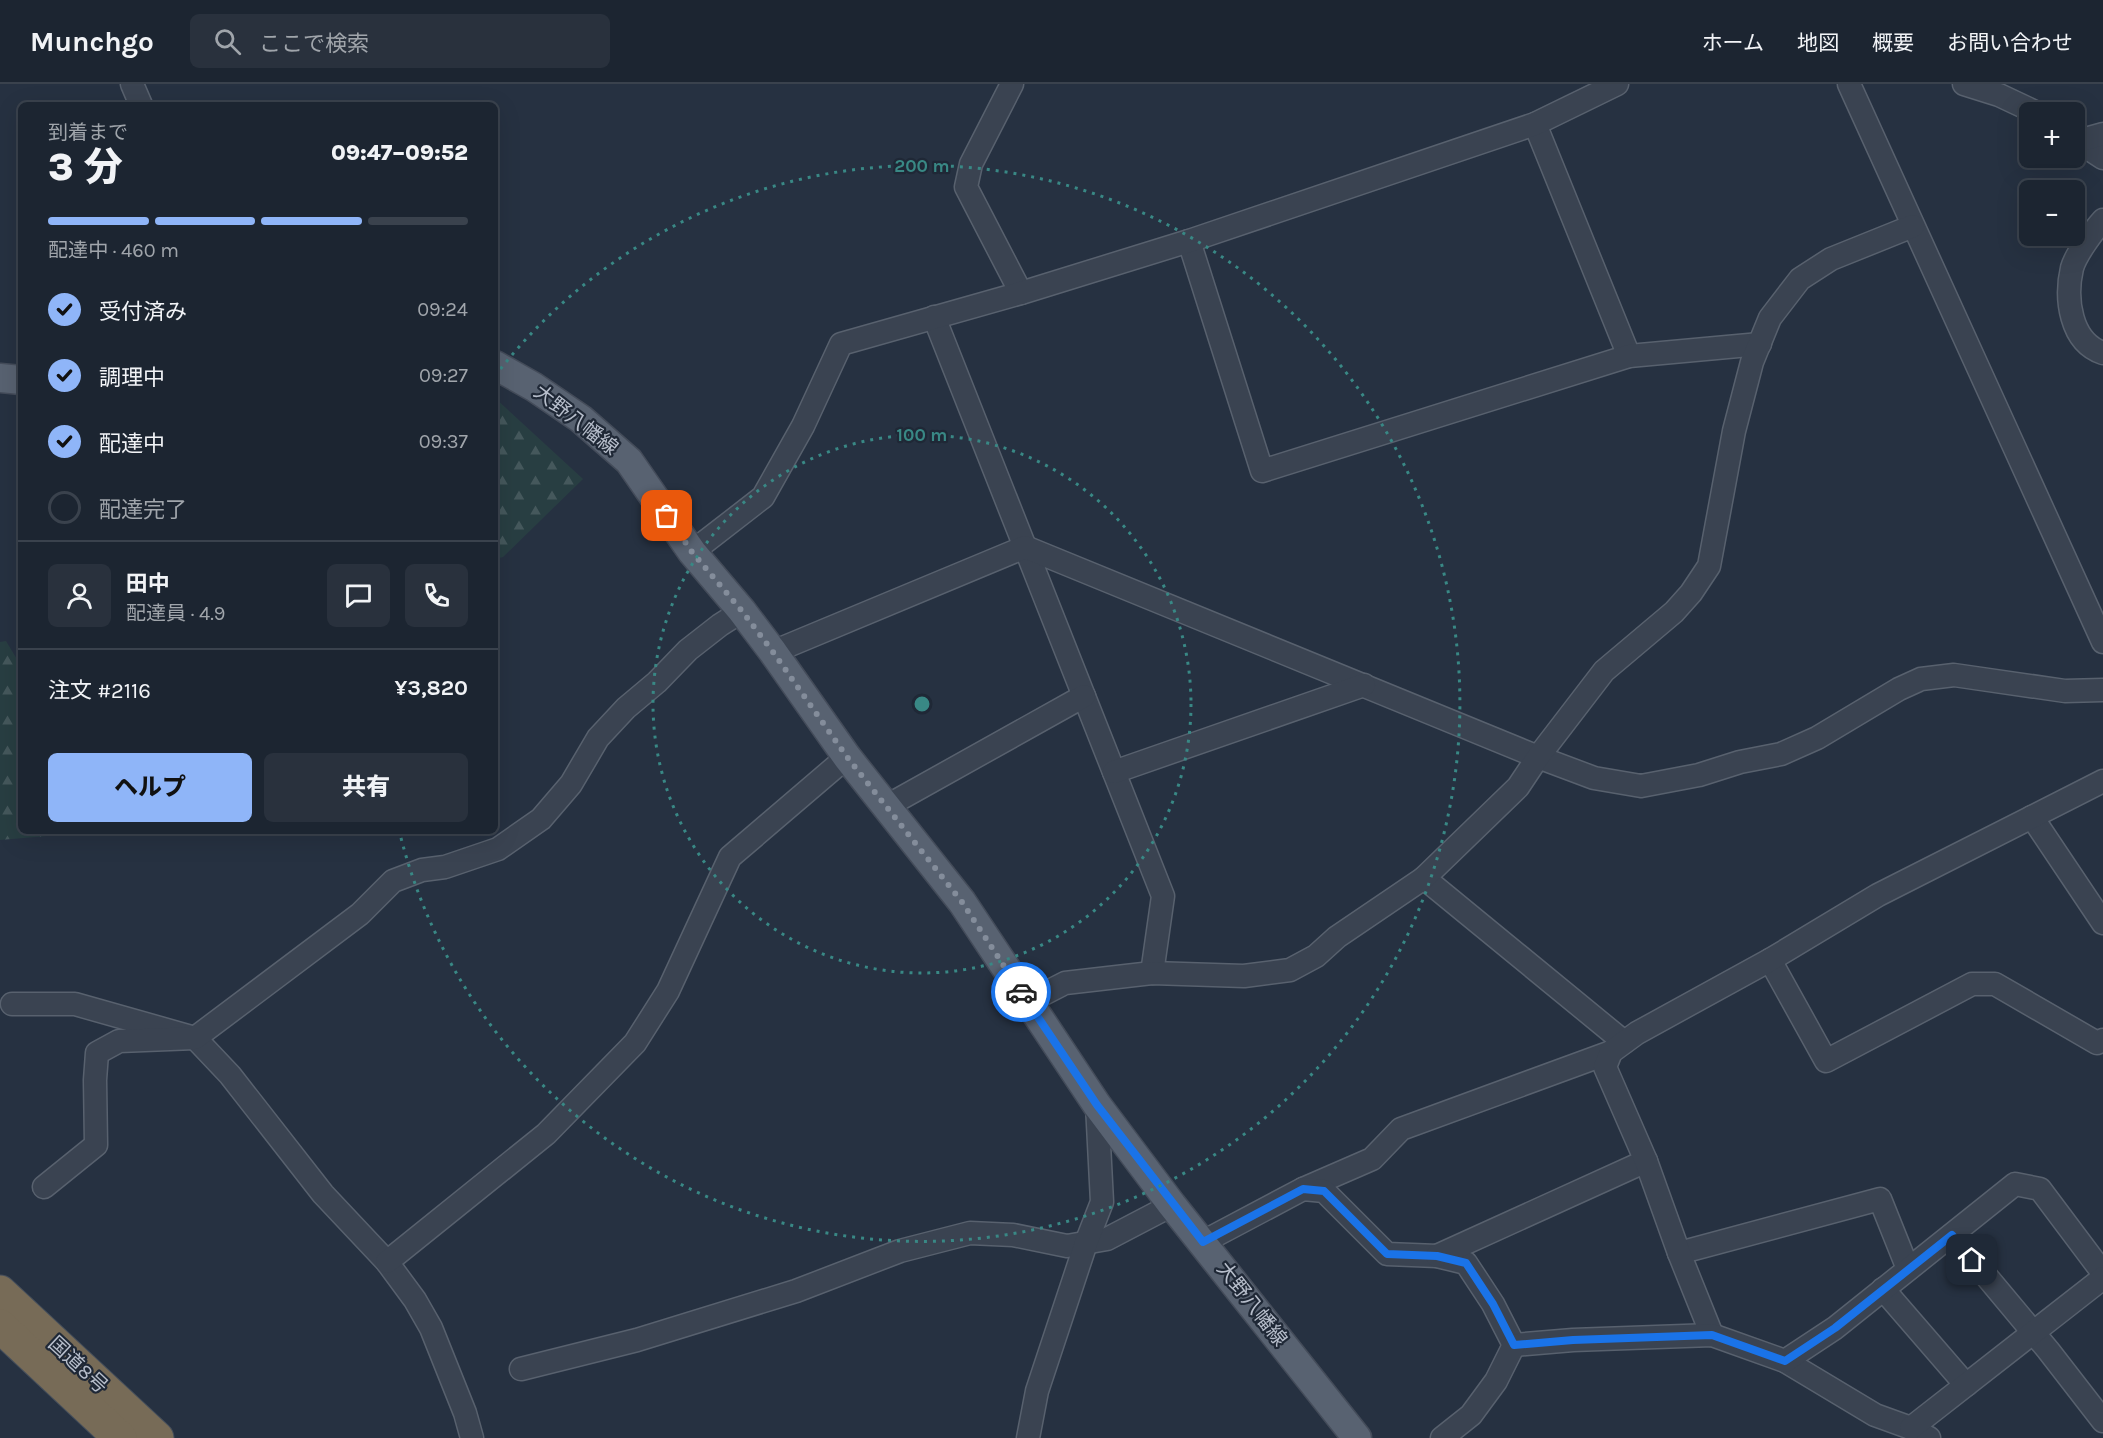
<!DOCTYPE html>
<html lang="ja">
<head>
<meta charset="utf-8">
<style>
	body { margin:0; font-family:Karla,"Noto Sans JP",sans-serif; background:#29313d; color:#f1f3f6; height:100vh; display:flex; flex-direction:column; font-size:22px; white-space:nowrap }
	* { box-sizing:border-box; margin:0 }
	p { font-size:20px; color:#a0a5ab }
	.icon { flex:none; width:33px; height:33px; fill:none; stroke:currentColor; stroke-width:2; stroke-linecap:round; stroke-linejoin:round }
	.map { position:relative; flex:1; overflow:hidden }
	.sheet { position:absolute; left:18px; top:18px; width:480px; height:732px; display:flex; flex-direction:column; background:#1c2531; border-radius:9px; box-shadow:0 6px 24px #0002,0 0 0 2px #3a424d }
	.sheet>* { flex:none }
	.tools { position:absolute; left:2019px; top:18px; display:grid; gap:12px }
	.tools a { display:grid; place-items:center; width:66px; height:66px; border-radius:9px; background:#1c2531; box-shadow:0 6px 24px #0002,0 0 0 2px #3a424d; font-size:30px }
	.pin { position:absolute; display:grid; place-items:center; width:51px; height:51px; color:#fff; margin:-26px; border-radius:12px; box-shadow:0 3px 9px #0006 }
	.courier { position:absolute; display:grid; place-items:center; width:60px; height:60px; margin:-30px; border:4px solid #1a73e8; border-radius:50%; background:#fff; color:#222; box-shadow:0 2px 8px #0007 }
	.summary em { font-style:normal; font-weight:800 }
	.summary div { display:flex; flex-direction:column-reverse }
	.summary { display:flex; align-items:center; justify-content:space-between; height:102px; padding:0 30px }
	h1 { font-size:39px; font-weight:800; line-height:45px }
	.bar { display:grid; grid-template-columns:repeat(4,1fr); gap:9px 6px; align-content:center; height:72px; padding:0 30px }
	.bar i { height:8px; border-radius:4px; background:#3a424d }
	.bar .selected { background:#8fb5f8 }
	.bar p { grid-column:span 4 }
	.line { display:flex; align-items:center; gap:15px; padding:0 30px; border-top:2px solid #3a424d }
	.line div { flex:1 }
	.round { display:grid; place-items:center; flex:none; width:63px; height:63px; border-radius:9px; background:#29313d }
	ol { padding:0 30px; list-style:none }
	li { display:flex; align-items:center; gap:18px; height:66px }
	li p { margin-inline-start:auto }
	li .icon { padding:6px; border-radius:50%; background:#8fb5f8; color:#111; stroke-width:4 }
	li:last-child { color:#a0a5ab }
	li i { width:33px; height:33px; border:3px solid #3a424d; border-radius:50% }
	.cta { display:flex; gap:12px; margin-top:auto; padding:12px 30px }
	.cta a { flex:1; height:69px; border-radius:9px; background:#8fb5f8; color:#111; font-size:24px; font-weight:800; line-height:69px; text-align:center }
	.cta a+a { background:#29313d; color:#f1f3f6 }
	header { display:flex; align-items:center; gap:36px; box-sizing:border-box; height:84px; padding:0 30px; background:#1c2531; border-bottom:2px solid #3a424d }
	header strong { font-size:28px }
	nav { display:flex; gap:33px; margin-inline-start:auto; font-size:21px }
	.search { width:420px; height:54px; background:#29313d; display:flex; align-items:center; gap:15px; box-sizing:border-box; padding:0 21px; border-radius:9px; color:#a0a5ab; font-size:22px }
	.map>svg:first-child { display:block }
</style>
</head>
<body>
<header>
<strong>Munchgo</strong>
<div class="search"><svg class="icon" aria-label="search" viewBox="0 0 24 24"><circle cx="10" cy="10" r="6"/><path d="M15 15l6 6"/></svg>ここで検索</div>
<nav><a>ホーム</a><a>地図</a><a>概要</a><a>お問い合わせ</a></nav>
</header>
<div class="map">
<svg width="2103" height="1354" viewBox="0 0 2103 1354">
	<defs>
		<pattern id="forest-firs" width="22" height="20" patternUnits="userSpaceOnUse" patternTransform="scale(1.5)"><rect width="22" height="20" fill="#283e42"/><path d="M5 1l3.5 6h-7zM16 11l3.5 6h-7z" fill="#45585c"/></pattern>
	</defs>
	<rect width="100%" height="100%" fill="#263141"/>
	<g fill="url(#forest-firs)">
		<polygon points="495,314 583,395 503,473 495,475"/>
		<polygon points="6,557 21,582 21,747 105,747 0,756 0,558"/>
	</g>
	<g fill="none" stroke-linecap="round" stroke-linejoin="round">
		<defs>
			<g id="minor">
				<polyline points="132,0 141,21"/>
				<polyline points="1012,0 971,80 966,103 1021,209"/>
				<polyline points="1849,0 2103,558"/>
				<polyline points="1964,0 1999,11 2035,28"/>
				<polyline points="1535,40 1629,272"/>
				<polyline points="2074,55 2103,74"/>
				<polyline points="2078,57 2103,50"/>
				<path d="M2103,136c-9,10 -27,34 -31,48 -7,30 -2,74 31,85"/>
				<polyline points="1189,157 1262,387 1629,272 1760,260"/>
				<polyline points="934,233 1163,812 1152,889"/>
				<polyline points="692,468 763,413 803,342 841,260 1021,209 1189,157 1535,40 1617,0"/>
				<polyline points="773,568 1025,463 1538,673 1594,694 1641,702 1699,691 1740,678 1781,670 1817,654 1899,605 1921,595 1954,591 2065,607 2103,606"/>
				<polyline points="1114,688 1364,601"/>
				<polyline points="887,722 1084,612"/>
				<polyline points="2032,733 2103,839"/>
				<polyline points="1424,794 1624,958"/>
				<polyline points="1770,876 1826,977 1972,900 1995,900 2097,959 2103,956"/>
				<polyline points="1028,918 1065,899 1152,889 1244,892 1290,886 1316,872 1337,853 1424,794 1518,703 1538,673 1604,587 1674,528 1691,509 1709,482 1734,347 1752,278 1770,234 1800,195 1831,175 1913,142"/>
				<polyline points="12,920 75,920 195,954 230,991 323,1110 387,1178 415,1216 431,1244 465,1329 472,1354"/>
				<polyline points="44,1103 96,1061 95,996 97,969 119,957 195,954 360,830 393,797 422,786 445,783 498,765 541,735 571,700 598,654 626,624 657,598 688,566 720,541 742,527"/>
				<polyline points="1303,1105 1372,1075 1401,1045 1611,968"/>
				<polyline points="1952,1151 2048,1266 2103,1337"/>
				<polyline points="1203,1158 1303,1105 1324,1107 1387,1170 1437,1172 1466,1179 1493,1220 1514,1261"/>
				<polyline points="1679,1169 1880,1115 1908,1185"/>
				<polyline points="1437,1172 1646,1077"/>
				<polyline points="387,1178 546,1050 635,959 668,907 730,773 847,673"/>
				<polyline points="1883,1205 1966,1301"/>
				<polyline points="1712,1251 1679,1169 1646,1077 1605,983 1611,968 1637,949 1770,876 1878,811 2103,697"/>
				<polyline points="1514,1261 1573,1256 1712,1251 1785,1277 1875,1331 1911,1344 1929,1354"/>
				<polyline points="1785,1277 1835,1244 2015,1100 2040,1105 2103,1189"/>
				<polyline points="521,1285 637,1256 796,1207 900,1167 970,1149 1013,1151 1067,1162 1107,1155 1172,1121"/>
				<polyline points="1911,1344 2103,1194"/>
				<polyline points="1028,1354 1037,1307 1086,1159 1102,1118 1097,1021"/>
				<polyline points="1442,1354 1471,1331 1496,1297 1514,1261"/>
			</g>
			<g id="major">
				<polyline points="495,281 534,303 581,335 629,377 692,468 742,527 773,568 847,673 962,818 1097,1021 1172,1121 1357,1354"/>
				<polyline points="0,294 21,296"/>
			</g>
			<g id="highway">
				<polyline points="0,1208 157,1354"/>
				<polyline points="0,1242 120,1354"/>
			</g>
		</defs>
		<use href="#minor" stroke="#58616e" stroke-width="25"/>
		<use href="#major" stroke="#444c5a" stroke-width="31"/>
		<use href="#highway" stroke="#454e5b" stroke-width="35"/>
		<use href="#minor" stroke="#3a4351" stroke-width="22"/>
		<use href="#major" stroke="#586271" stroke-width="28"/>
		<use href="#highway" stroke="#776b57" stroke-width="33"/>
	</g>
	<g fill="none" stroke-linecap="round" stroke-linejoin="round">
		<polyline stroke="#848d9b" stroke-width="6" stroke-dasharray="0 10.8" points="667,432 692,468 742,527 773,568 847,673 962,818 1021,908"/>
		<polyline stroke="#1a73e8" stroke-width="8" points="1021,908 1097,1021 1203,1158 1303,1105 1324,1107 1387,1170 1437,1172 1466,1179 1493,1220 1514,1261 1573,1256 1712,1251 1785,1277 1835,1244 1952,1151 1972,1176"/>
	</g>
	<g fill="none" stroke="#398885" stroke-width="3" stroke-dasharray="3 6">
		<circle cx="922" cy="620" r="269"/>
		<path d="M495 292A538 538 0 1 1 400 750"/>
	</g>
	<g text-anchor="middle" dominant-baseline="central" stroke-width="4.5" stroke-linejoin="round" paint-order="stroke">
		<g font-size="20" fill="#b7becb" stroke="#1f2836">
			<text transform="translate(576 336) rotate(38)">大野八幡線</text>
			<text transform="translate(1252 1220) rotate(52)">大野八幡線</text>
			<text transform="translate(78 1281) rotate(43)">国道8号</text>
		</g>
	</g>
	<circle cx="922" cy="620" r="9" fill="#398885" stroke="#1f2836" stroke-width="3"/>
	<g font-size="18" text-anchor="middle" font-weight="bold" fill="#398885" stroke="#1f2836" stroke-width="4.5" stroke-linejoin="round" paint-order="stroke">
		<text x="922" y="88">200 m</text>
		<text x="922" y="357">100 m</text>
	</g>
</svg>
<div class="tools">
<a>+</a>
<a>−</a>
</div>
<div class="pin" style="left:667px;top:432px;background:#ea580c"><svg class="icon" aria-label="bag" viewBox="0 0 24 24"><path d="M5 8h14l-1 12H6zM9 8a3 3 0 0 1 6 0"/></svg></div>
<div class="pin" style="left:1972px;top:1176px;background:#1f2937"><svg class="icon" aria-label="home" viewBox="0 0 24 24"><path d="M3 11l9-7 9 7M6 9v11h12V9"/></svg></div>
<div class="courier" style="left:1021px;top:908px"><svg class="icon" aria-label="car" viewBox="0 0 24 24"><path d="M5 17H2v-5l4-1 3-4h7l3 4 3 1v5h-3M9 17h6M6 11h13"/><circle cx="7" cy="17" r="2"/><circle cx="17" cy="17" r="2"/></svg></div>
<section class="sheet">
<div class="summary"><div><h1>3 分</h1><p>到着まで</p></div><em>09:47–09:52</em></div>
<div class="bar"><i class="selected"></i><i class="selected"></i><i class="selected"></i><i></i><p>配達中 · 460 m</p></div>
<ol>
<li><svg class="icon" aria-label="check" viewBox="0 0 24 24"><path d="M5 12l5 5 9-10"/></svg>受付済み<p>09:24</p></li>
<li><svg class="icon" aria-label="check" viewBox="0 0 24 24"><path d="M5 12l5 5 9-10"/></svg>調理中<p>09:27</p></li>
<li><svg class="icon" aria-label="check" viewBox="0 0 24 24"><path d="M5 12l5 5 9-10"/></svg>配達中<p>09:37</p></li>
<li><i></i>配達完了</li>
</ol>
<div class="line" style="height:108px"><a class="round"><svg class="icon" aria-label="person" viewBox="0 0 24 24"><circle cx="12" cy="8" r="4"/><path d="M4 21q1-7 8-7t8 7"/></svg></a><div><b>田中</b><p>配達員 · 4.9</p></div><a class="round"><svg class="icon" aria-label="chat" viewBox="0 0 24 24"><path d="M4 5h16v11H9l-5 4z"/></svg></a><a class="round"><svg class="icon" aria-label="phone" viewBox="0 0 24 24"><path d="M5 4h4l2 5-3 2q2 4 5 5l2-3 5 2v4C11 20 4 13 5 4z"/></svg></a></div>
<div class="line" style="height:78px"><div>注文 #2116</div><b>¥3,820</b></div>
<div class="cta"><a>ヘルプ</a><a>共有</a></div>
</section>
</div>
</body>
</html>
